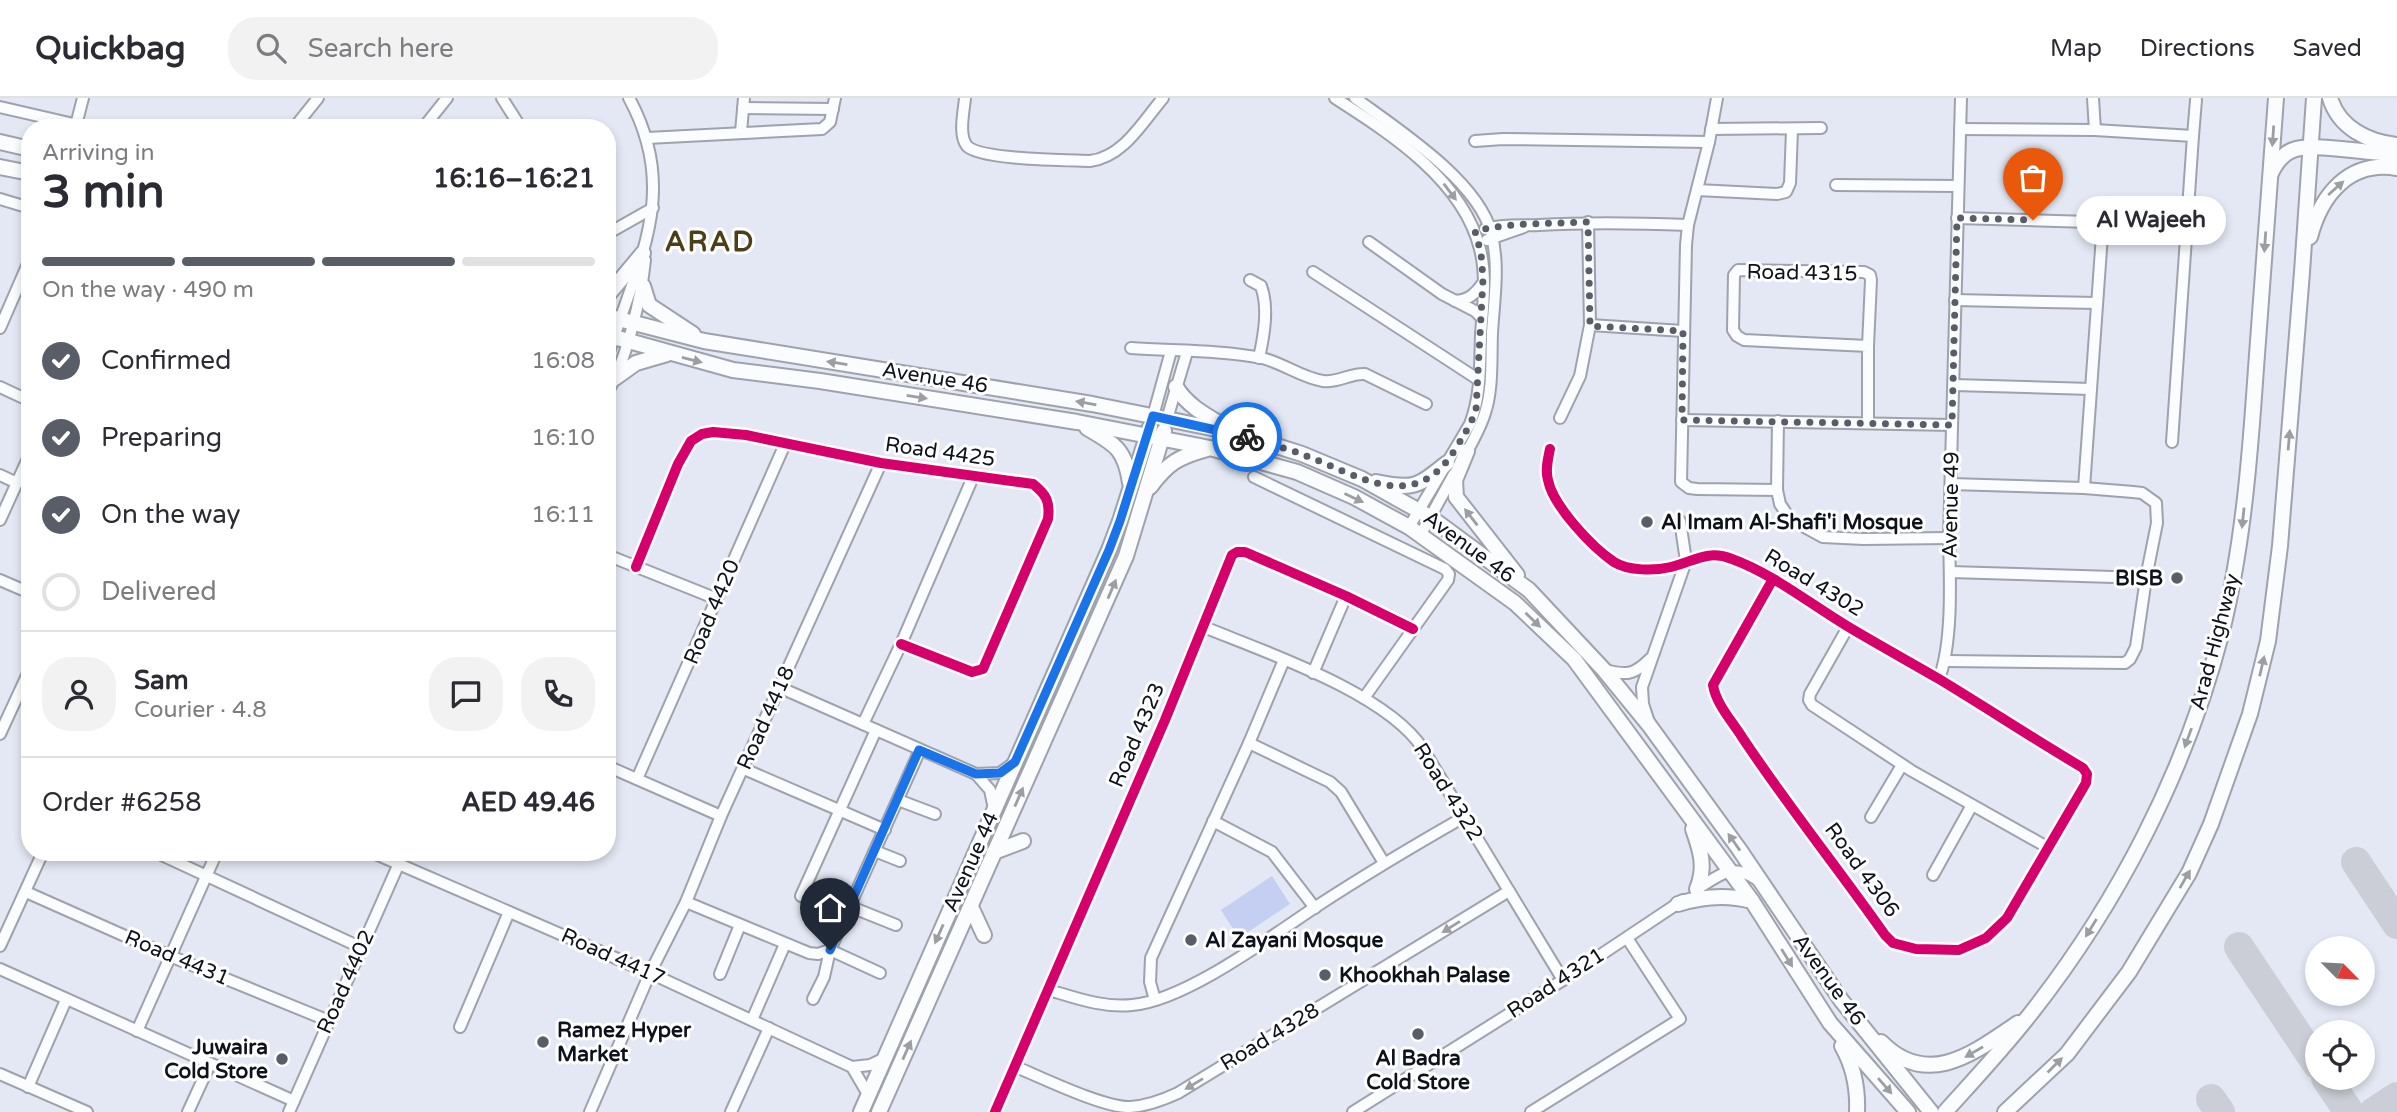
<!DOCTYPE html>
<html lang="en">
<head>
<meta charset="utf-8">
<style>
	body { margin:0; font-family:"Varela Round",sans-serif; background:#f2f2f3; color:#2b2b33; height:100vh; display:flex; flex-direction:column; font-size:26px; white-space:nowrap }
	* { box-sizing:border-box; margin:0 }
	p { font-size:23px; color:#7c7c81 }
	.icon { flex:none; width:38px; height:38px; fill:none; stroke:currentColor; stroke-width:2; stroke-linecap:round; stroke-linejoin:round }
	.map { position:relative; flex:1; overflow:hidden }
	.details { position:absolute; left:21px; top:21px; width:595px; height:742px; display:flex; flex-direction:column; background:#fff; border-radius:28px; box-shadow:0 4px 10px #0003 }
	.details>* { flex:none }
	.needle { width:46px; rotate:114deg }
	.buttons { position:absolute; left:2305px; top:838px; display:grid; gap:14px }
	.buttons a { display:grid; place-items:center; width:70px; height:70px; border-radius:50%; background:#fff; box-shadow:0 4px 10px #0003; font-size:35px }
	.pin { position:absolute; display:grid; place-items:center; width:60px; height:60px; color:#fff; margin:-72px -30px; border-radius:50% 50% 50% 0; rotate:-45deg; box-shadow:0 0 7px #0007 }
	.pin .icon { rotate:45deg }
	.courier { position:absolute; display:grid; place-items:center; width:70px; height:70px; margin:-35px; border:5px solid #1a73e8; border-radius:50%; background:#fff; color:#222; box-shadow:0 2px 9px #0007 }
	.bubble { position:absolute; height:49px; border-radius:24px; background:#fff; box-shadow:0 4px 10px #0003; font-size:23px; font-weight:800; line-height:49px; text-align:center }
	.headline em { font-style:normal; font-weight:800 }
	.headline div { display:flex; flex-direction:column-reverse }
	.headline { display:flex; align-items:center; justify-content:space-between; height:119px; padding:0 21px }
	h1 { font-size:46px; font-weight:800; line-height:52px }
	.bar { display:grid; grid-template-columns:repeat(4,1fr); gap:10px 7px; align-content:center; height:84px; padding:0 21px }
	.bar i { height:9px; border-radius:5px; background:#e1e1e2 }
	.bar .selected { background:#595d68 }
	.bar p { grid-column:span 4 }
	.line { display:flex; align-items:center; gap:18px; padding:0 21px; border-top:2px solid #e1e1e2 }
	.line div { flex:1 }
	.round { display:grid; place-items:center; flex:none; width:74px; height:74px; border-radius:28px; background:#f2f2f3 }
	ol { padding:0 21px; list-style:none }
	li { display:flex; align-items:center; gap:21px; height:77px }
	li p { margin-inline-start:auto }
	li .icon { padding:7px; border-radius:50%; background:#595d68; color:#fff; stroke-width:4 }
	li:last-child { color:#7c7c81 }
	li i { width:38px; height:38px; border:4px solid #e1e1e2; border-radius:50% }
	header { display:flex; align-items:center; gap:42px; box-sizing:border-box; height:98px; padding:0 35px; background:#fff; border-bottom:2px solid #e1e1e2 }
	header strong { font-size:33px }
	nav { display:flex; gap:38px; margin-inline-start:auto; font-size:24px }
	.search { width:490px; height:63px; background:#f2f2f3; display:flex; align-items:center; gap:18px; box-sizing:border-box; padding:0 24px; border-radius:28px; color:#7c7c81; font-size:26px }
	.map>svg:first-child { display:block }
</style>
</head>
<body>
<header>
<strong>Quickbag</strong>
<div class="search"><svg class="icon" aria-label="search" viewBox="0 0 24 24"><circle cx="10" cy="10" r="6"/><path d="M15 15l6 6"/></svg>Search here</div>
<nav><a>Map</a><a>Directions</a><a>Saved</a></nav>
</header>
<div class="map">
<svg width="2397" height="1014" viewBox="0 0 2397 1014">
	<rect width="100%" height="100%" fill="#e3e8f4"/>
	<polygon fill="#c4cff2" points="1272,778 1290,806 1239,840 1221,812"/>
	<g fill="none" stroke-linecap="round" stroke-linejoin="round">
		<g stroke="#cbced6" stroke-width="30">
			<polyline points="2356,764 2397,826"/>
			<polyline points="2239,849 2317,966"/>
			<polyline points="2326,980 2349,1014"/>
			<polyline points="2211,1001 2220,1014"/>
			<polyline points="2374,1014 2397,999"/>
		</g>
		<defs>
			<g id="minor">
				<polyline points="502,0 521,30"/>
				<path d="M965,0c-1,13 -7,37 2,48 13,14 101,14 123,15 33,-4 52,-38 73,-63"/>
				<path d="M1335,0c56,36 128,82 145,151 7,27 3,58 1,85 -1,31 0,62 -11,90l-61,103"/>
				<path d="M1355,0c42,31 122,82 136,134 9,32 3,68 1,101 -1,26 1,56 -7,80 -5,16 -13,30 -21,44"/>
				<polyline points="1717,0 1709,44 1688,127 1686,147 1681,384 1689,390 1697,391 1777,392 1780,406 1790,421 1823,439 1863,441 1949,440"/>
				<polyline points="2093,0 2095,32"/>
				<polyline points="0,9 91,30"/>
				<polyline points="743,10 833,11"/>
				<polyline points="76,27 83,0"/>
				<polyline points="294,30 318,0"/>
				<polyline points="423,30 447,0"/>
				<polyline points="1711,31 1821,30"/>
				<polyline points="1960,31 2095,32 2193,38 2172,344"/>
				<polyline points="741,34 744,0"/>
				<polyline points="2193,38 2196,2"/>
				<polyline points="647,40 822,31 830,24 835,0"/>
				<polyline points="1475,43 1503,41 1709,44"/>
				<polyline points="1836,87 1957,88"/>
				<polyline points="1697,92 1777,96 1786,94 1790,85 1792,32"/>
				<polyline points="0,101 30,110"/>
				<polyline points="1957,120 2186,127"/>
				<path d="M1485,131c18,-5 35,-3 54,-4 50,-3 99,-2 149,0"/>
				<polyline points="607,136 653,110"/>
				<polyline points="1487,142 1524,129"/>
				<polyline points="1369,144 1442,196 1475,213 1482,220"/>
				<polyline points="1313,174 1479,282"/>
				<path d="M1250,182l11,6c8,22 3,49 -2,72"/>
				<polyline points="1955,202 2097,205"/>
				<path d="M1455,203c14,-1 20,-7 28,-18"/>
				<polyline points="1590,227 1683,233"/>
				<polyline points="0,230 30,161"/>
				<polyline points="1868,248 1744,242 1737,238 1733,232 1734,177 1738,172 1864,174 1870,177 1871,182 1868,248 1868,325"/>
				<path d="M1131,250c42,3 90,2 131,10 21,5 40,20 61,23 15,2 27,-8 42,-7l61,30"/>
				<path d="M607,261c28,-94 75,-164 22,-261"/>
				<polyline points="1954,287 2091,291"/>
				<polyline points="0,289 30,303"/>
				<path d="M607,295c20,-34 34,-94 38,-133"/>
				<polyline points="1153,318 1171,253"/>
				<polyline points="1560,320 1580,278 1590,227 1588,124"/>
				<polyline points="1167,321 1187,254"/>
				<polyline points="1682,322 1952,327"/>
				<path d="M1550,351c-2,10 -5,21 -2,31 5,26 44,67 66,82 14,9 41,9 57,5 22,-5 36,-18 61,-8 41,15 77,44 115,67 30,18 61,35 92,53 48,29 95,60 144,89l4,6 -1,9 -79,135 -21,20 -27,12 -43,-1 -23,-6 -8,-8c-47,-67 -98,-130 -143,-198 -10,-16 -26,-33 -29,-52l60,-106"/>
				<polyline points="0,377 17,385"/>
				<polyline points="1254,379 1445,471 1449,476 1448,482 1364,600"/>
				<polyline points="2084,390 2103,123"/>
				<polyline points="1777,392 1778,323"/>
				<polyline points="0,422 30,356"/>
				<polyline points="1421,436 1454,376"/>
				<polyline points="607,457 717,501"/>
				<path d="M636,469l42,-103 13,-23 11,-7 11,-2 33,3 135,28 152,21c14,11 17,18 15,35l-65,150 -11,3 -71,-28"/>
				<polyline points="1950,474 2146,480"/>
				<polyline points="0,482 30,495"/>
				<path d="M1204,529c61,25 183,66 219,122l140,231"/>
				<polyline points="1848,529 1810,596 1809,602 1812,607 1912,673 2047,749"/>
				<polyline points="1946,563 2125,565 2130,561 2136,549 2146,480 2157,425 2156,405 2142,395 2133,394 2084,390 1951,386"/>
				<path d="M1604,572c22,5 29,6 46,-11"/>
				<polyline points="1313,575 1346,498"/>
				<path d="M1939,581c14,-38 11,-100 10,-141l12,-440"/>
				<polyline points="781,590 976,676 1000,675 1015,664"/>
				<polyline points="1649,624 1643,606 1642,589 1686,463 1680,423"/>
				<polyline points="863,626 901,546 973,379"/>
				<polyline points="0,636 30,571"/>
				<polyline points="1249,645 1330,684 1341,694 1384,765"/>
				<polyline points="607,668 721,718"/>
				<polyline points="744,671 885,732"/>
				<polyline points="976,676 990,692 994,711"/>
				<polyline points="637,681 785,346"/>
				<polyline points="898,702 935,716"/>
				<polyline points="1871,719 1902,667"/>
				<polyline points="1213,723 1272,754 1315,810"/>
				<polyline points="875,753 900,763"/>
				<polyline points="155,754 362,850"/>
				<polyline points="371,754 650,875 852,969 869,998"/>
				<polyline points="1933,777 1972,707"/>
				<path d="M1696,792c22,-14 35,-28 60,-11"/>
				<polyline points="26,794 170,858 329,923"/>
				<polyline points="801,798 876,632"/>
				<polyline points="686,804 809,855 818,856 830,852 920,652"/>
				<polyline points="851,809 896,827"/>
				<polyline points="0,848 43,754"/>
				<polyline points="0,871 294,1003"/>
				<polyline points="720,876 740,827"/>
				<path d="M1049,892c27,8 54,18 83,15 52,-4 137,-67 182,-97 49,-32 99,-62 150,-91"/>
				<polyline points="813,901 824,879 830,852 880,875"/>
				<polyline points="1155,902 1150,884 1151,860 1249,645 1284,562"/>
				<polyline points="752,922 785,846"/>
				<polyline points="460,929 509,814"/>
				<polyline points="137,933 217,754"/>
				<polyline points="852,969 870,967 885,960"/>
				<path d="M1016,969c27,11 88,41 114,40 17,-1 33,-7 48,-14l331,-202"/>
				<polyline points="0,976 87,1014"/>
				<polyline points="28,989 66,902"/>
				<polyline points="188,1014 210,966"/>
				<polyline points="289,1014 404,754"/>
				<polyline points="590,1014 650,875 686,804 721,718 881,365"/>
				<polyline points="731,1014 769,930"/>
				<polyline points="995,1014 1165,622 1232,457 1237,454 1245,454 1346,498 1413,531"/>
				<polyline points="1353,1014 1563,882 1683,802"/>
				<polyline points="1531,1014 1680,921 1627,840"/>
			</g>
			<g id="major">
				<path d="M2330,0c9,30 38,44 67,47"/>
				<polyline points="0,44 30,51"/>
				<polyline points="0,69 30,75"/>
				<path d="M2271,75c5,-10 11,-19 22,-23 21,-8 78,4 104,4"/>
				<path d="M2310,139c11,-42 39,-77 87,-69"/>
				<polyline points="643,188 649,207 693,236"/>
				<polyline points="607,198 643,155"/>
				<polyline points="607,218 704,243 1092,306 1236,335 1302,356 1362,381 1430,419 1529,492 1604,572 1649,627 1739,751 1841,902 1931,1014"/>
				<polyline points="607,237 733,272 820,283 1077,324 1210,350 1297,374 1354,399 1409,429 1515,505 1574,561 1752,803 1830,925 1908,1014"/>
				<polyline points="615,280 636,265 667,256"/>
				<path d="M1176,289c12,20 33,30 53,42"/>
				<path d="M1087,330c28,16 38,21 43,55"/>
				<polyline points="1467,353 1455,382 1456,399 1517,477"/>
				<path d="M1376,384c38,8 41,5 71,-19"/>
				<path d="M1150,389c18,-24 28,-30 57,-38"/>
				<path d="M1693,731c8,23 13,38 4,60"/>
				<polyline points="994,754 1023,743"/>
				<path d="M1678,806c25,-8 48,-10 74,-3"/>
				<polyline points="971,809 984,837"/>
				<path d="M1881,944c47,48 94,10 137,-19"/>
				<path d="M1842,948c12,21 16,42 15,66"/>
				<polyline points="861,1014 1109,452 1120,423 1150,329"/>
				<polyline points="879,1014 1126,458 1164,333"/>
				<path d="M1945,1014c28,-31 57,-62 83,-95 89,-112 157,-244 193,-382 22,-87 29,-178 35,-267 6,-90 13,-180 20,-270"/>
				<polyline points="2005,1014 2067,956 2129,874 2189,775 2211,726 2250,616 2268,543 2280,448 2302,174 2314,0"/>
			</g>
		</defs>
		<use href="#minor" stroke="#9ea2ac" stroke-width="14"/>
		<use href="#major" stroke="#9ea2ac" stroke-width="18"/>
		<use href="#minor" stroke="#fbfcfd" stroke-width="10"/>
		<use href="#major" stroke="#fbfcfd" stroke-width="14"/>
		<defs>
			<g id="cycleway">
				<path d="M1550,351c-2,10 -5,21 -2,31 5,26 44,67 66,82 14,9 41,9 57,5 22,-5 36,-18 61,-8 41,15 77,44 115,67 30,18 61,35 92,53 48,29 95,60 144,89l4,6 -1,9 -79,135 -21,20 -27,12 -43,-1 -23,-6 -8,-8c-47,-67 -98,-130 -143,-198 -10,-16 -26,-33 -29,-52l60,-106"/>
				<path d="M636,469l42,-103 13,-23 11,-7 11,-2 33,3 135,28 152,21c14,11 17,18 15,35l-65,150 -11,3 -71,-28"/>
				<polyline points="995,1014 1165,622 1232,457 1237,454 1245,454 1346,498 1413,531"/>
			</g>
		</defs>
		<use href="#cycleway" stroke="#fff" stroke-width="15"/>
		<use href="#cycleway" stroke="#d6006c" stroke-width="10"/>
	</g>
	<defs><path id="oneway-solid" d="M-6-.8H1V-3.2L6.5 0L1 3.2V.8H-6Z" transform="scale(1.75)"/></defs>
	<g fill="#9c9ea3">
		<use href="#oneway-solid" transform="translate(2273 38) rotate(94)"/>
		<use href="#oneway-solid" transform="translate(2336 90) rotate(-42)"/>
		<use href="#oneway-solid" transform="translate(1450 94) rotate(53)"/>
		<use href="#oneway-solid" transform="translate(2265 144) rotate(94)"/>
		<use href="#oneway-solid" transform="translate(692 262) rotate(14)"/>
		<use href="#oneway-solid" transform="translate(837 265) rotate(-171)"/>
		<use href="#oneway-solid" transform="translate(917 299) rotate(9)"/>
		<use href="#oneway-solid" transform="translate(1086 305) rotate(-170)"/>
		<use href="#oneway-solid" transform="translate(2289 342) rotate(-85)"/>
		<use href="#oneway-solid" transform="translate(1354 400) rotate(25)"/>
		<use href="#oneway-solid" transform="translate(1471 419) rotate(-128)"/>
		<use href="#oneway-solid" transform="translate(2243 420) rotate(96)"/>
		<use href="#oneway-solid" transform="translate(1112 491) rotate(-67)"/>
		<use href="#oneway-solid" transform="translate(1533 522) rotate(44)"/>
		<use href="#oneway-solid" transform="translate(2262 568) rotate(-77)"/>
		<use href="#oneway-solid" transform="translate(2188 640) rotate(110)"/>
		<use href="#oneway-solid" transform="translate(1019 699) rotate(-66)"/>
		<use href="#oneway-solid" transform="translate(1734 744) rotate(-125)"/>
		<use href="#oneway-solid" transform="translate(2185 781) rotate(-60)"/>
		<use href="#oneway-solid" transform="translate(1451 829) rotate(148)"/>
		<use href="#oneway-solid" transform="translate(2091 830) rotate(122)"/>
		<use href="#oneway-solid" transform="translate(939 836) rotate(114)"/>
		<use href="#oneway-solid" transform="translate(1787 860) rotate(58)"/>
		<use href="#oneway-solid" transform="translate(907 952) rotate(-66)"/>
		<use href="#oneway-solid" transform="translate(1974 954) rotate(150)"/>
		<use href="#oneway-solid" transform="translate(2055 967) rotate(-45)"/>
		<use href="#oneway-solid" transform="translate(1194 986) rotate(149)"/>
		<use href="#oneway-solid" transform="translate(1885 988) rotate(49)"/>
	</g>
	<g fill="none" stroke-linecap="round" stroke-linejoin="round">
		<path stroke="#595d68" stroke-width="7" stroke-dasharray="0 12.6" d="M1247,339c19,6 39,11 57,18 56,21 111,61 152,-7 8,-13 15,-24 20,-38l7,-131 -2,-26 -6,-22c37,-9 75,-7 113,-9l2,104 93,5 -1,89 270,5 5,-207 76,2"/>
		<polyline stroke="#1a73e8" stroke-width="9" points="830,852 919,652 976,676 1000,675 1015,664 1109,452 1120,423 1153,318 1247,339"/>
	</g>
	<g fill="#595d68" stroke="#fff" stroke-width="2.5">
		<circle cx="1647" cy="424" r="7"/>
		<circle cx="2177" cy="480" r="7"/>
		<circle cx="1191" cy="842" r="7"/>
		<circle cx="1325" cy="877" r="7"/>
		<circle cx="1418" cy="936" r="7"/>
		<circle cx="543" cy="944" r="7"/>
		<circle cx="282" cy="961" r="7"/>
	</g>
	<g text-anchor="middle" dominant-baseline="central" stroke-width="6" stroke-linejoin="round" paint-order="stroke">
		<g font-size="21" fill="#0e121d" stroke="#fff">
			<text transform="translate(1802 175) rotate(1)">Road 4315</text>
			<text transform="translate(935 280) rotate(9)">Avenue 46</text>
			<text transform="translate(940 354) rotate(8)">Road 4425</text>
			<text transform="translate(1951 407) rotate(-89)">Avenue 49</text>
			<text transform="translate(1469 449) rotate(36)">Avenue 46</text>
			<text transform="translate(1814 485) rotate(31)">Road 4302</text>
			<text transform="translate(712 514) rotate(-67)">Road 4420</text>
			<text transform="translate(2215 544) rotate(-75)">Arad Highway</text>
			<text transform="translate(766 620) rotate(-66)">Road 4418</text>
			<text transform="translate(1137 637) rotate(-67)">Road 4323</text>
			<text transform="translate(1448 694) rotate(58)">Road 4322</text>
			<text transform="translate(971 764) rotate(-66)">Avenue 44</text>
			<text transform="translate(1862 772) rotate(54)">Road 4306</text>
			<text transform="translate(613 859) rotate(24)">Road 4417</text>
			<text transform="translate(177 860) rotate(23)">Road 4431</text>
			<text transform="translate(1829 882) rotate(54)">Avenue 46</text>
			<text transform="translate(346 884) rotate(-66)">Road 4402</text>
			<text transform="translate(1556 885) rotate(-33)">Road 4321</text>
			<text transform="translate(1270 939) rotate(-31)">Road 4328</text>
		</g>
		<g font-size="21" font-weight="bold" fill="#0e121d" stroke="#fff" text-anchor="start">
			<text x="1661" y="424">Al Imam Al-Shafi'i Mosque</text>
			<text x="2163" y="480" text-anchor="end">BISB</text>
			<text x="1205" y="842">Al Zayani Mosque</text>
			<text x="1339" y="877">Khookhah Palase</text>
			<text x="557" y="932">Ramez Hyper<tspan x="557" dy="24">Market</tspan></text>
			<text x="268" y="949" text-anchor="end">Juwaira<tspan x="268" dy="24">Cold Store</tspan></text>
			<text x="1418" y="960" text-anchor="middle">Al Badra<tspan x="1418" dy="24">Cold Store</tspan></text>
		</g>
		<g font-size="28" font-weight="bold" letter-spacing="2" fill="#4c3e16" stroke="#fff">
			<text x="710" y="144">ARAD</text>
		</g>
	</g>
</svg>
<div class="buttons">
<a><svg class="needle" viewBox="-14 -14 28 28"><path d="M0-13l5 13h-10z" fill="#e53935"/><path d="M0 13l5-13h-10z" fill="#7c7c81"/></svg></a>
<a><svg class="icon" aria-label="locate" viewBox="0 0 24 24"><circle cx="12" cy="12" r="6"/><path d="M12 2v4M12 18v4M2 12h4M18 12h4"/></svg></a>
</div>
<div class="pin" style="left:2033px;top:122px;background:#ea580c"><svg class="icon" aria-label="bag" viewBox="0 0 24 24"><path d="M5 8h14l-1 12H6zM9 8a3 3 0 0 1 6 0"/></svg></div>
<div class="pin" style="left:830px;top:852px;background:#1f2937"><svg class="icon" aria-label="home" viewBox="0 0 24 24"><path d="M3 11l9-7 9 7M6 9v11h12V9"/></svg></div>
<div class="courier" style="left:1247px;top:339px"><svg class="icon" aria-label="bike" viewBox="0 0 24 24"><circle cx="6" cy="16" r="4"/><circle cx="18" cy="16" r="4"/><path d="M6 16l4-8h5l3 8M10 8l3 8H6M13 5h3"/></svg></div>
<div class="bubble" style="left:2076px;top:98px;width:150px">Al Wajeeh</div>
<section class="details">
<div class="headline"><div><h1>3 min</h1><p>Arriving in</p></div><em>16:16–16:21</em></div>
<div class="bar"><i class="selected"></i><i class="selected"></i><i class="selected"></i><i></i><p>On the way · 490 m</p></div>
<ol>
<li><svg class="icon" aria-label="check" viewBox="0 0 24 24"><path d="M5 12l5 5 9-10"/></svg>Confirmed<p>16:08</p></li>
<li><svg class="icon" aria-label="check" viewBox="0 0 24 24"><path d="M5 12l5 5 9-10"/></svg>Preparing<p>16:10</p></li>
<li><svg class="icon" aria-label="check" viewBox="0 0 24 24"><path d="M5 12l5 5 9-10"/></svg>On the way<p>16:11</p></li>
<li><i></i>Delivered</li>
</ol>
<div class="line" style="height:126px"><a class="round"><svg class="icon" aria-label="person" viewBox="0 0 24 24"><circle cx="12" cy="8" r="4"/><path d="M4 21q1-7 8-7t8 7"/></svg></a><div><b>Sam</b><p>Courier · 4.8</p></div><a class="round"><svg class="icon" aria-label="chat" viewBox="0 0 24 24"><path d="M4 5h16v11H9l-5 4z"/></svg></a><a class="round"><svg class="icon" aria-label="phone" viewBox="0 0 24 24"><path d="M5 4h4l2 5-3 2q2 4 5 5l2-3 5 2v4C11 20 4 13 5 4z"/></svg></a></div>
<div class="line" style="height:91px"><div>Order #6258</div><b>AED 49.46</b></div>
</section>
</div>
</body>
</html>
